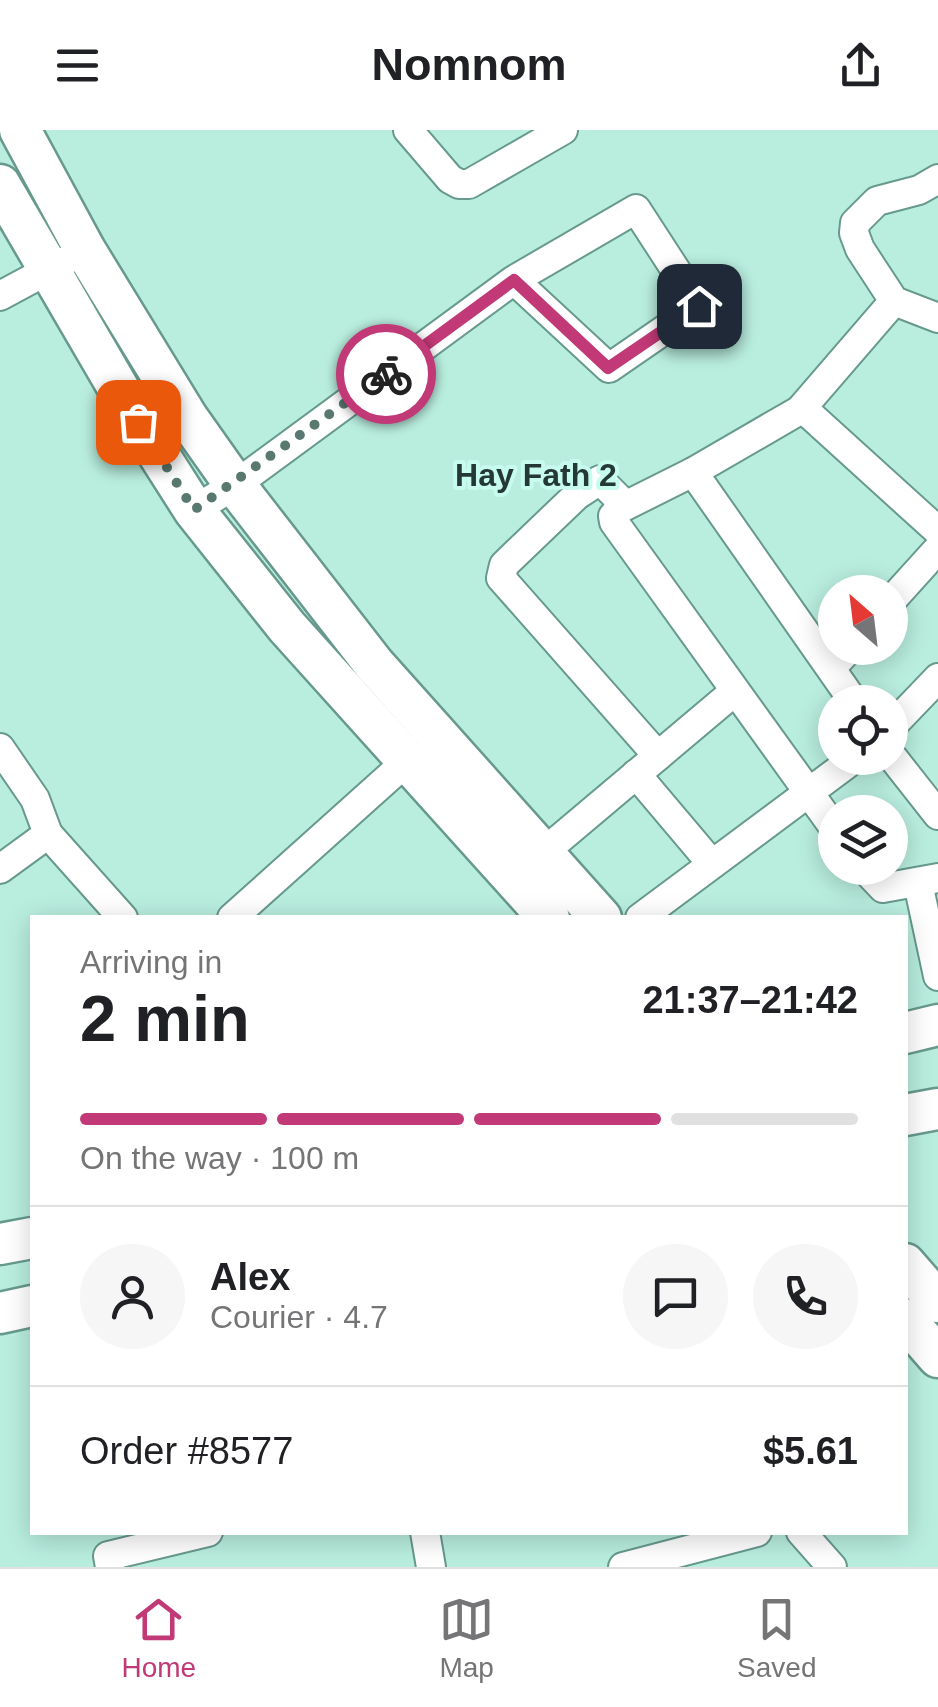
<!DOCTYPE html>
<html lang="en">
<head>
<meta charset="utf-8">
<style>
	body { margin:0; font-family:Helvetica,sans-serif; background:#f6f6f6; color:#202124; height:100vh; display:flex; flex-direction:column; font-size:38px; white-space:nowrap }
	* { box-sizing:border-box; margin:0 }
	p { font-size:32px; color:#757577 }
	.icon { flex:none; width:55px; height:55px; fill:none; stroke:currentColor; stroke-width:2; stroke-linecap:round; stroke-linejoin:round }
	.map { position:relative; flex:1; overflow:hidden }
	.details { position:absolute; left:30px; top:785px; width:878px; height:620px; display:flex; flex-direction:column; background:#fff; border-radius:0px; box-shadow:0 5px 25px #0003 }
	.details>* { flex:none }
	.needle { width:65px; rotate:332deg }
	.buttons { position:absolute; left:818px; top:445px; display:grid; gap:20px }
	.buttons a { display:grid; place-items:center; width:90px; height:90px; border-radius:50%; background:#fff; box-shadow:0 5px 25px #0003; font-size:50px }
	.pin { position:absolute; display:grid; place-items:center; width:85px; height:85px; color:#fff; margin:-42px; border-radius:20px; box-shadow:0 5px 15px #0006 }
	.courier { position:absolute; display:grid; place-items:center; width:100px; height:100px; margin:-50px; border:8px solid #c13976; border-radius:50%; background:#fff; color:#222; box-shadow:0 2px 12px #0007 }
	.head em { font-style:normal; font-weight:700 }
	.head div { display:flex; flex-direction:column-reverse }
	.head { display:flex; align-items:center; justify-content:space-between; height:170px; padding:0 50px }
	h1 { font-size:65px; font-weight:700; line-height:75px }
	.bar { display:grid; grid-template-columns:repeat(4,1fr); gap:15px 10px; align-content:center; height:120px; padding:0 50px }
	.bar i { height:12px; border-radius:8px; background:#e0e0e0 }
	.bar .active { background:#c13976 }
	.bar p { grid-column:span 4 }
	.line { display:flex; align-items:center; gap:25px; padding:0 50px; border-top:2px solid #e0e0e0 }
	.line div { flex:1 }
	.round { display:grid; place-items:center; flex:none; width:105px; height:105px; border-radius:52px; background:#f6f6f6 }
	header { display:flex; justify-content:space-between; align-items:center; height:130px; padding:0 50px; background:#fff; font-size:45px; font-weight:700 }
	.tab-bar { display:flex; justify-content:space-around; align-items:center; height:140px; border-top:2px solid #e0e0e0; background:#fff; font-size:28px; color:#757577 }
	.tab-bar a { display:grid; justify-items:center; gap:5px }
	.tab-bar .active { color:#c13976 }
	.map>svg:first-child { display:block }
</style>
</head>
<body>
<header><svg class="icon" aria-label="menu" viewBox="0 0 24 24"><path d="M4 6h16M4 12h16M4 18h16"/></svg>Nomnom<svg class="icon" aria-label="share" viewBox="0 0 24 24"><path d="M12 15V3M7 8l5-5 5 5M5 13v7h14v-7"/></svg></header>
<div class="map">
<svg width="938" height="1437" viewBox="0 0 938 1437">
	<rect width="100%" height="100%" fill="#b9eedf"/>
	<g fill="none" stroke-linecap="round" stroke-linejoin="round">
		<defs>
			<g id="street">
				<polyline points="408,0 450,49 459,54 469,54 563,0"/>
				<polyline points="938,49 919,60 877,71 855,93 854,103 860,119 894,171 938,188"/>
				<polyline points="0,166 65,131"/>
				<polyline points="800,280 894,171"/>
				<polyline points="693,342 619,379 613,386 614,392 835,699"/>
				<polyline points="619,379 620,370 600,350 577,365 504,435 501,448 658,626"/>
				<polyline points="194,380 235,355 514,150 636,79 699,176 609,238 514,150"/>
				<polyline points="890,472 938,419"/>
				<polyline points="831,538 850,518"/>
				<polyline points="854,572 693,342 800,280 808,283 938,401"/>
				<polyline points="890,598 938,548"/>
				<polyline points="0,618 35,669 48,704 0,739"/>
				<polyline points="890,624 938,685"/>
				<polyline points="636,644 712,734"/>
				<polyline points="48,704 123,788"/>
				<polyline points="544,722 735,561"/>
				<polyline points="864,738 883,758 938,748"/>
				<polyline points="918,753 938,846"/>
				<polyline points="232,788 407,631"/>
				<polyline points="640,788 855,628"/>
				<polyline points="425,1402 431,1437"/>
				<polyline points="801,1402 832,1437"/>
				<polyline points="110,1437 108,1426 208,1402"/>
				<polyline points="623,1437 757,1402"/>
			</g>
			<g id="secondary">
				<polyline points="20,0 85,120 187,287 235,355 374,534 601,788"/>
				<polyline points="0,55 138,292 194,380 287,497 549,788"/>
				<polyline points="905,903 938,895"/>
				<polyline points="905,985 938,979"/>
				<polyline points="0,1114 32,1108"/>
				<polyline points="905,1134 938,1172"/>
				<polyline points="0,1183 32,1176"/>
				<polyline points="905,1189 938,1227"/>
			</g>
		</defs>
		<use href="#street" stroke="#67998d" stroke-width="32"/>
		<use href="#secondary" stroke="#67998d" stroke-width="45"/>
		<use href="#street" stroke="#fff" stroke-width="28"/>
		<use href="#secondary" stroke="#fff" stroke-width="40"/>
	</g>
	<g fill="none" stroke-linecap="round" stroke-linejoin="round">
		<polyline stroke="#587870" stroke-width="10" stroke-dasharray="0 18" points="138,292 194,380 386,244"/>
		<polyline stroke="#c13976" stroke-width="12" points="386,244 514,150 608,238 699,176"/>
	</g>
	<g text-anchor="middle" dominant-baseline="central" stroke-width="8" stroke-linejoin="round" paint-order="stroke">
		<g font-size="32" font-weight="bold" fill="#243934" stroke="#c6fbed">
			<text x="536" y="345">Hay Fath 2</text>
		</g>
	</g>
</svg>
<div class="buttons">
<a><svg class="needle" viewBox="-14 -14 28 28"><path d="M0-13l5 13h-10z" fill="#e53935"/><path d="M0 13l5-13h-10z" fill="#757577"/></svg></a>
<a><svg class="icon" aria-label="locate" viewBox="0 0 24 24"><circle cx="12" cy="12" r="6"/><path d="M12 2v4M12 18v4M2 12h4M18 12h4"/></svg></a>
<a><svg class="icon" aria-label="layers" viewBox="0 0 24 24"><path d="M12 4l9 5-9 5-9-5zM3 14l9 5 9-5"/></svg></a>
</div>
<div class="pin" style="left:138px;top:292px;background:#ea580c"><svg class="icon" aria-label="bag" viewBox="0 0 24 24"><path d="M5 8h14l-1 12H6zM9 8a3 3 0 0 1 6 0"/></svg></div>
<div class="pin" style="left:699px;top:176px;background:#1f2937"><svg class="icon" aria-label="home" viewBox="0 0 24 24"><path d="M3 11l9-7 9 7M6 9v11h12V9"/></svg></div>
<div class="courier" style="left:386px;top:244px"><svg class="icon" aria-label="bike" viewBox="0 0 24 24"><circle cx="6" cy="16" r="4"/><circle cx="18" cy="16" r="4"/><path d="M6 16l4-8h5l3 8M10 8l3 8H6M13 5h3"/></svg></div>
<section class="details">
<div class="head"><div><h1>2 min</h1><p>Arriving in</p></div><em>21:37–21:42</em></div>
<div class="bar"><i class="active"></i><i class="active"></i><i class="active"></i><i></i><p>On the way · 100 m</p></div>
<div class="line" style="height:180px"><a class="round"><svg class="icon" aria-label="person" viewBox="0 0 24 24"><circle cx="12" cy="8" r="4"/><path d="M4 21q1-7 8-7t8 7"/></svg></a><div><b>Alex</b><p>Courier · 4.7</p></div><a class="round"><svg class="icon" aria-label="chat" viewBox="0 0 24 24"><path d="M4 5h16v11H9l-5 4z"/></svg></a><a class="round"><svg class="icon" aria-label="phone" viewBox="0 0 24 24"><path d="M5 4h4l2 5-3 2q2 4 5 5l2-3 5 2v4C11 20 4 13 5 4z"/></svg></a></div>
<div class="line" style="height:130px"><div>Order #8577</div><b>$5.61</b></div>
</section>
</div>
<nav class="tab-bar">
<a class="active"><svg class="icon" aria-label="home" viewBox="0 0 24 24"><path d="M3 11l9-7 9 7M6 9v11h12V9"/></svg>Home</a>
<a><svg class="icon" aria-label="map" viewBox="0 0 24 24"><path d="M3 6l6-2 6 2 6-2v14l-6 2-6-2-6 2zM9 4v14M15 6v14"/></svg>Map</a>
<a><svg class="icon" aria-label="saved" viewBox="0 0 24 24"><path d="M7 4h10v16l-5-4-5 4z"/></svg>Saved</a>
</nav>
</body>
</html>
